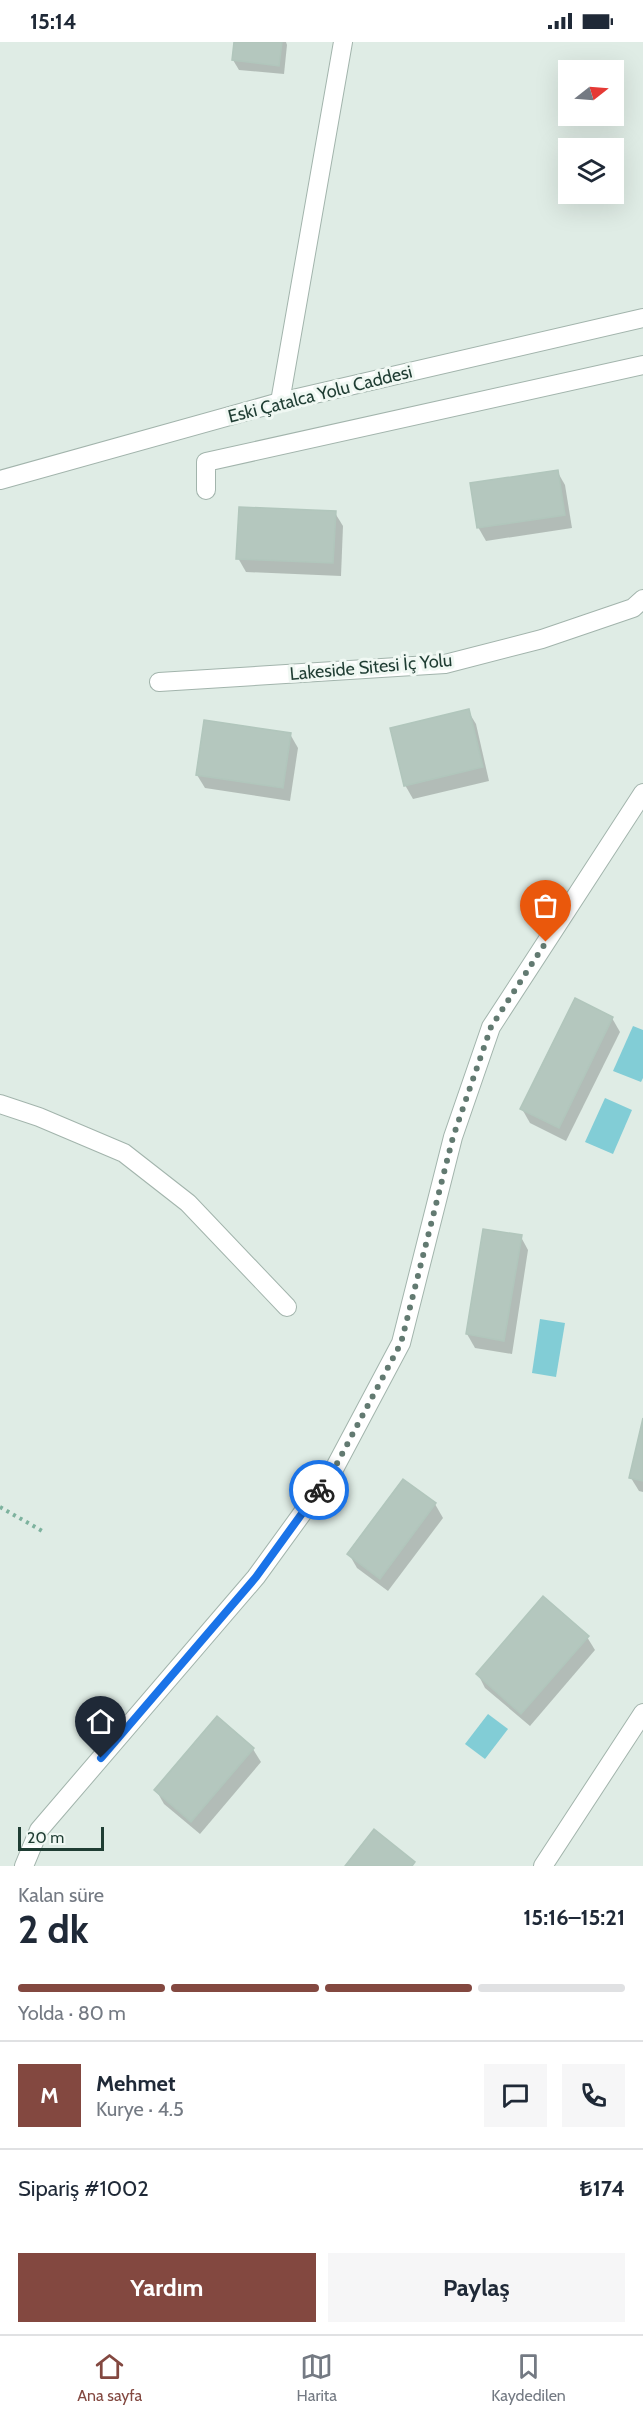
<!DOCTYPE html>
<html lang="tr">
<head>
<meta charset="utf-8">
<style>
	body { margin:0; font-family:Cabin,sans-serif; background:#f6f6f7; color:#1f2937; height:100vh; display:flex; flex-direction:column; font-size:22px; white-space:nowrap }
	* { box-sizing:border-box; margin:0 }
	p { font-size:20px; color:#747a83 }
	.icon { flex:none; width:33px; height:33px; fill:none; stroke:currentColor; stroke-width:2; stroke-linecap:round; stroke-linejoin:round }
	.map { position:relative; height:1824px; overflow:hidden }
	.panel { display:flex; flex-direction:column; background:#fff; flex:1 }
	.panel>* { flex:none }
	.needle { width:39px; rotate:73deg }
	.controls { position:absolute; left:558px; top:18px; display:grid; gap:12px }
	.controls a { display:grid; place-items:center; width:66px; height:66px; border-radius:0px; background:#fff; box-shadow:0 6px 24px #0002; font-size:30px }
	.scale { position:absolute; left:18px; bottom:15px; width:86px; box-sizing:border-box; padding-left:6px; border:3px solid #1f3d33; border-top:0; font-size:16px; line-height:21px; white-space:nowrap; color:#1f3d33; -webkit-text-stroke:4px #f0f8f3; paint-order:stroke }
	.pin { position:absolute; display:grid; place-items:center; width:51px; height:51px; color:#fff; margin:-62px -26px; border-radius:50% 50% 50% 0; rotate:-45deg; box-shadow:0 0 6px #0007 }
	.pin .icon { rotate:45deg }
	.courier { position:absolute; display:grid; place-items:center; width:60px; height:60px; margin:-30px; border:4px solid #1a73e8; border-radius:50%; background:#fff; color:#222; box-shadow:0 2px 8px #0007 }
	.headline em { font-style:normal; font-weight:700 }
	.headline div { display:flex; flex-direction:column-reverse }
	.headline { display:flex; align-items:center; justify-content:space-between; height:102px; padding:0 18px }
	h1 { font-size:39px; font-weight:700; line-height:45px }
	.bar { display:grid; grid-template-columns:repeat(4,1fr); gap:9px 6px; align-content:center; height:72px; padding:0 18px }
	.bar i { height:8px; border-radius:4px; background:#e0e1e3 }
	.bar .selected { background:#834840 }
	.bar p { grid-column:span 4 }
	.line { display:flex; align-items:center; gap:15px; padding:0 18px; border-top:2px solid #e0e1e3 }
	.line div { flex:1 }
	.round { display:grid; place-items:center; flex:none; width:63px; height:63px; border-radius:0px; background:#f6f6f7 }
	.action { display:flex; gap:12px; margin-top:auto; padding:12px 18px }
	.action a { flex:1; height:69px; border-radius:0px; background:#834840; color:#fff; font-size:24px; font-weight:700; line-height:69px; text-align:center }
	.action a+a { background:#f6f6f7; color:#1f2937 }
	.status { display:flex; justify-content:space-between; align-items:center; height:42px; padding:0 30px; background:#fff; direction:ltr }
	.status svg { height:16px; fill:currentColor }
	.tab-bar { display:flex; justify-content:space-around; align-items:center; height:84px; border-top:2px solid #e0e1e3; background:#fff; font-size:16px; color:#747a83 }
	.tab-bar a { display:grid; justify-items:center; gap:3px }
	.tab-bar .selected { color:#834840 }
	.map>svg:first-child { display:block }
</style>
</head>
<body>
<div class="status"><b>15:14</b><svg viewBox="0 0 49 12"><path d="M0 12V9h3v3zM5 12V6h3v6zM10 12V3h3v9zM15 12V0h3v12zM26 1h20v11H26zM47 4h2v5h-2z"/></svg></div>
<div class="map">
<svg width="643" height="1824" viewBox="0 0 643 1824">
	<rect width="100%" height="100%" fill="#dfece5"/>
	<g fill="#82cdd6">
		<polygon points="633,984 643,988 643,1036 641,1040 613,1029"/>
		<polygon points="605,1056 632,1068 613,1112 585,1100"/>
		<polygon points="540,1277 565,1281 556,1335 532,1331"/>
		<polygon points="488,1672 508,1687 485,1717 465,1702"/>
	</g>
	<g fill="#0003">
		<polygon points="235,0 286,0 287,3 284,32 239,28 233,18"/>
		<polygon points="557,429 565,443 572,486 486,499 478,485"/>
		<polygon points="335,471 343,484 341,534 246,530 238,516"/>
		<polygon points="468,669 476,682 489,739 413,757 405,743"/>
		<polygon points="290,692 298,706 290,759 205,746 197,733"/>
		<polygon points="575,958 612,976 620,990 566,1099 530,1081 522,1067"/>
		<polygon points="521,1195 528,1208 512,1312 475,1306 467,1292"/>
		<polygon points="643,1383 643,1450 639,1449 631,1436"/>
		<polygon points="403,1439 435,1462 443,1476 388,1549 357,1526 349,1512"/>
		<polygon points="587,1595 595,1608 530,1684 485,1646 478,1632"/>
		<polygon points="253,1707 261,1720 200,1792 164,1762 156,1748"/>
	</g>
	<g fill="#b4c7be" stroke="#b1c6bc" stroke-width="1.5">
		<polygon points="234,0 282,0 279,24 232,18"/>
		<polygon points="558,428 565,473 477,486 470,441"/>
		<polygon points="239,465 336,469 333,521 236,517"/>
		<polygon points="469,667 483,725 404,744 390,686"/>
		<polygon points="204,678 291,691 283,746 196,733"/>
		<polygon points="575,956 613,975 559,1086 520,1067"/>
		<polygon points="483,1187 522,1193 504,1299 466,1292"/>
		<polygon points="643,1376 643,1439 629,1436"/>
		<polygon points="403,1437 436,1461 380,1537 347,1512"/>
		<polygon points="543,1554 589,1594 521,1672 476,1632"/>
		<polygon points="217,1674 254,1706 191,1780 154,1748"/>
		<polygon points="374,1787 415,1820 412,1824 345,1824"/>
	</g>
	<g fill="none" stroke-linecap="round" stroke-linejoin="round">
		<defs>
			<g id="minor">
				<polyline points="280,360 343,0"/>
				<polyline points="206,448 206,420 643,323"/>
				<polyline points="159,640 445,622 542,597 633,566 643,557"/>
				<polyline points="0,1062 39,1075 124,1111 188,1161 287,1265"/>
				<polyline points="24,1824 39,1788 256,1535 333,1429 401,1301 453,1095 491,985 643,751"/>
				<polyline points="543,1824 643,1671"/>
			</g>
			<polyline id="tertiary" points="0,438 280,360 643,276"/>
		</defs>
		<use href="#minor" stroke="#a2b4ac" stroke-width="20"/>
		<use href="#tertiary" stroke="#a2b4ac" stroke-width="20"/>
		<polyline stroke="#7db29e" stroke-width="4" stroke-dasharray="3 4.5" stroke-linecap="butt" points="0,1465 44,1490"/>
		<use href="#minor" stroke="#fff" stroke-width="18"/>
		<use href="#tertiary" stroke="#fff" stroke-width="18"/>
	</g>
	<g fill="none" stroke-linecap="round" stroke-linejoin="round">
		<polyline stroke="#627a71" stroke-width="6" stroke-dasharray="0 10.8" points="319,1448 333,1429 401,1301 453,1095 491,985 546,900"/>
		<polyline stroke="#1a73e8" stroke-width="8" points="101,1716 256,1535 319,1448"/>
	</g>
	<g text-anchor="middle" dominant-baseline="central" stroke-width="6" stroke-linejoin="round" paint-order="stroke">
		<g font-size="18" fill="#1f3d33" stroke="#f0f8f3">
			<text transform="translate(320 352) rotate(-14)">Eski Çatalca Yolu Caddesi</text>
			<text transform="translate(371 625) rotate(-5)">Lakeside Sitesi İç Yolu</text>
		</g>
	</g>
</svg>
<div class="controls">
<a><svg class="needle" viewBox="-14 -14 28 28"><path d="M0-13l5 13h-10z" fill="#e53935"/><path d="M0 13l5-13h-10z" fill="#747a83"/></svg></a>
<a><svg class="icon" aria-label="layers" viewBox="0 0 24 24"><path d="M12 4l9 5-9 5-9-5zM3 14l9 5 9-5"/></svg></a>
</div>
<div class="scale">20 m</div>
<div class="pin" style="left:546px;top:900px;background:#ea580c"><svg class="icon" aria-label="bag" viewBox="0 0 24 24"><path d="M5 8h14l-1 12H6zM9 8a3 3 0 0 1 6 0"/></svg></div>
<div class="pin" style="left:101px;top:1716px;background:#1f2937"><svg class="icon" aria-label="home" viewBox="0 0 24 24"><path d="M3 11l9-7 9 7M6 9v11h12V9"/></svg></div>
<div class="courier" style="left:319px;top:1448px"><svg class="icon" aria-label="bike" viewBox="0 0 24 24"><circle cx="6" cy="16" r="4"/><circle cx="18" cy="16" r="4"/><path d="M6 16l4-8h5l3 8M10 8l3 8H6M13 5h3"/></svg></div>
</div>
<section class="panel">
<div class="headline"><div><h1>2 dk</h1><p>Kalan süre</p></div><em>15:16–15:21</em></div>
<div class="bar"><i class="selected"></i><i class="selected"></i><i class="selected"></i><i></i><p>Yolda · 80 m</p></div>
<div class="line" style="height:108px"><b class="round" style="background:#834840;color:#fff">M</b><div><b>Mehmet</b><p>Kurye · 4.5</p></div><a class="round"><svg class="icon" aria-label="chat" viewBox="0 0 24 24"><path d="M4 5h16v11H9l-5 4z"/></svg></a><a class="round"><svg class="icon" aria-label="phone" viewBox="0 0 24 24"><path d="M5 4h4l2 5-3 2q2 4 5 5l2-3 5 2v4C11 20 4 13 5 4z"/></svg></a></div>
<div class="line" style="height:78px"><div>Sipariş #1002</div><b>₺174</b></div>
<div class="action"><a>Yardım</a><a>Paylaş</a></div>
</section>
<nav class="tab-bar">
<a class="selected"><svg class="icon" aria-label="home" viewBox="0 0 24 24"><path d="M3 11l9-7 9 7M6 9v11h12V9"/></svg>Ana sayfa</a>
<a><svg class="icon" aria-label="map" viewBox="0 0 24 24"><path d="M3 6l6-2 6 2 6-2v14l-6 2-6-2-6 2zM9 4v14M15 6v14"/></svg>Harita</a>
<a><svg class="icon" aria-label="saved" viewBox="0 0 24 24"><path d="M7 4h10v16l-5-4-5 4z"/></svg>Kaydedilen</a>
</nav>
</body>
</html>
